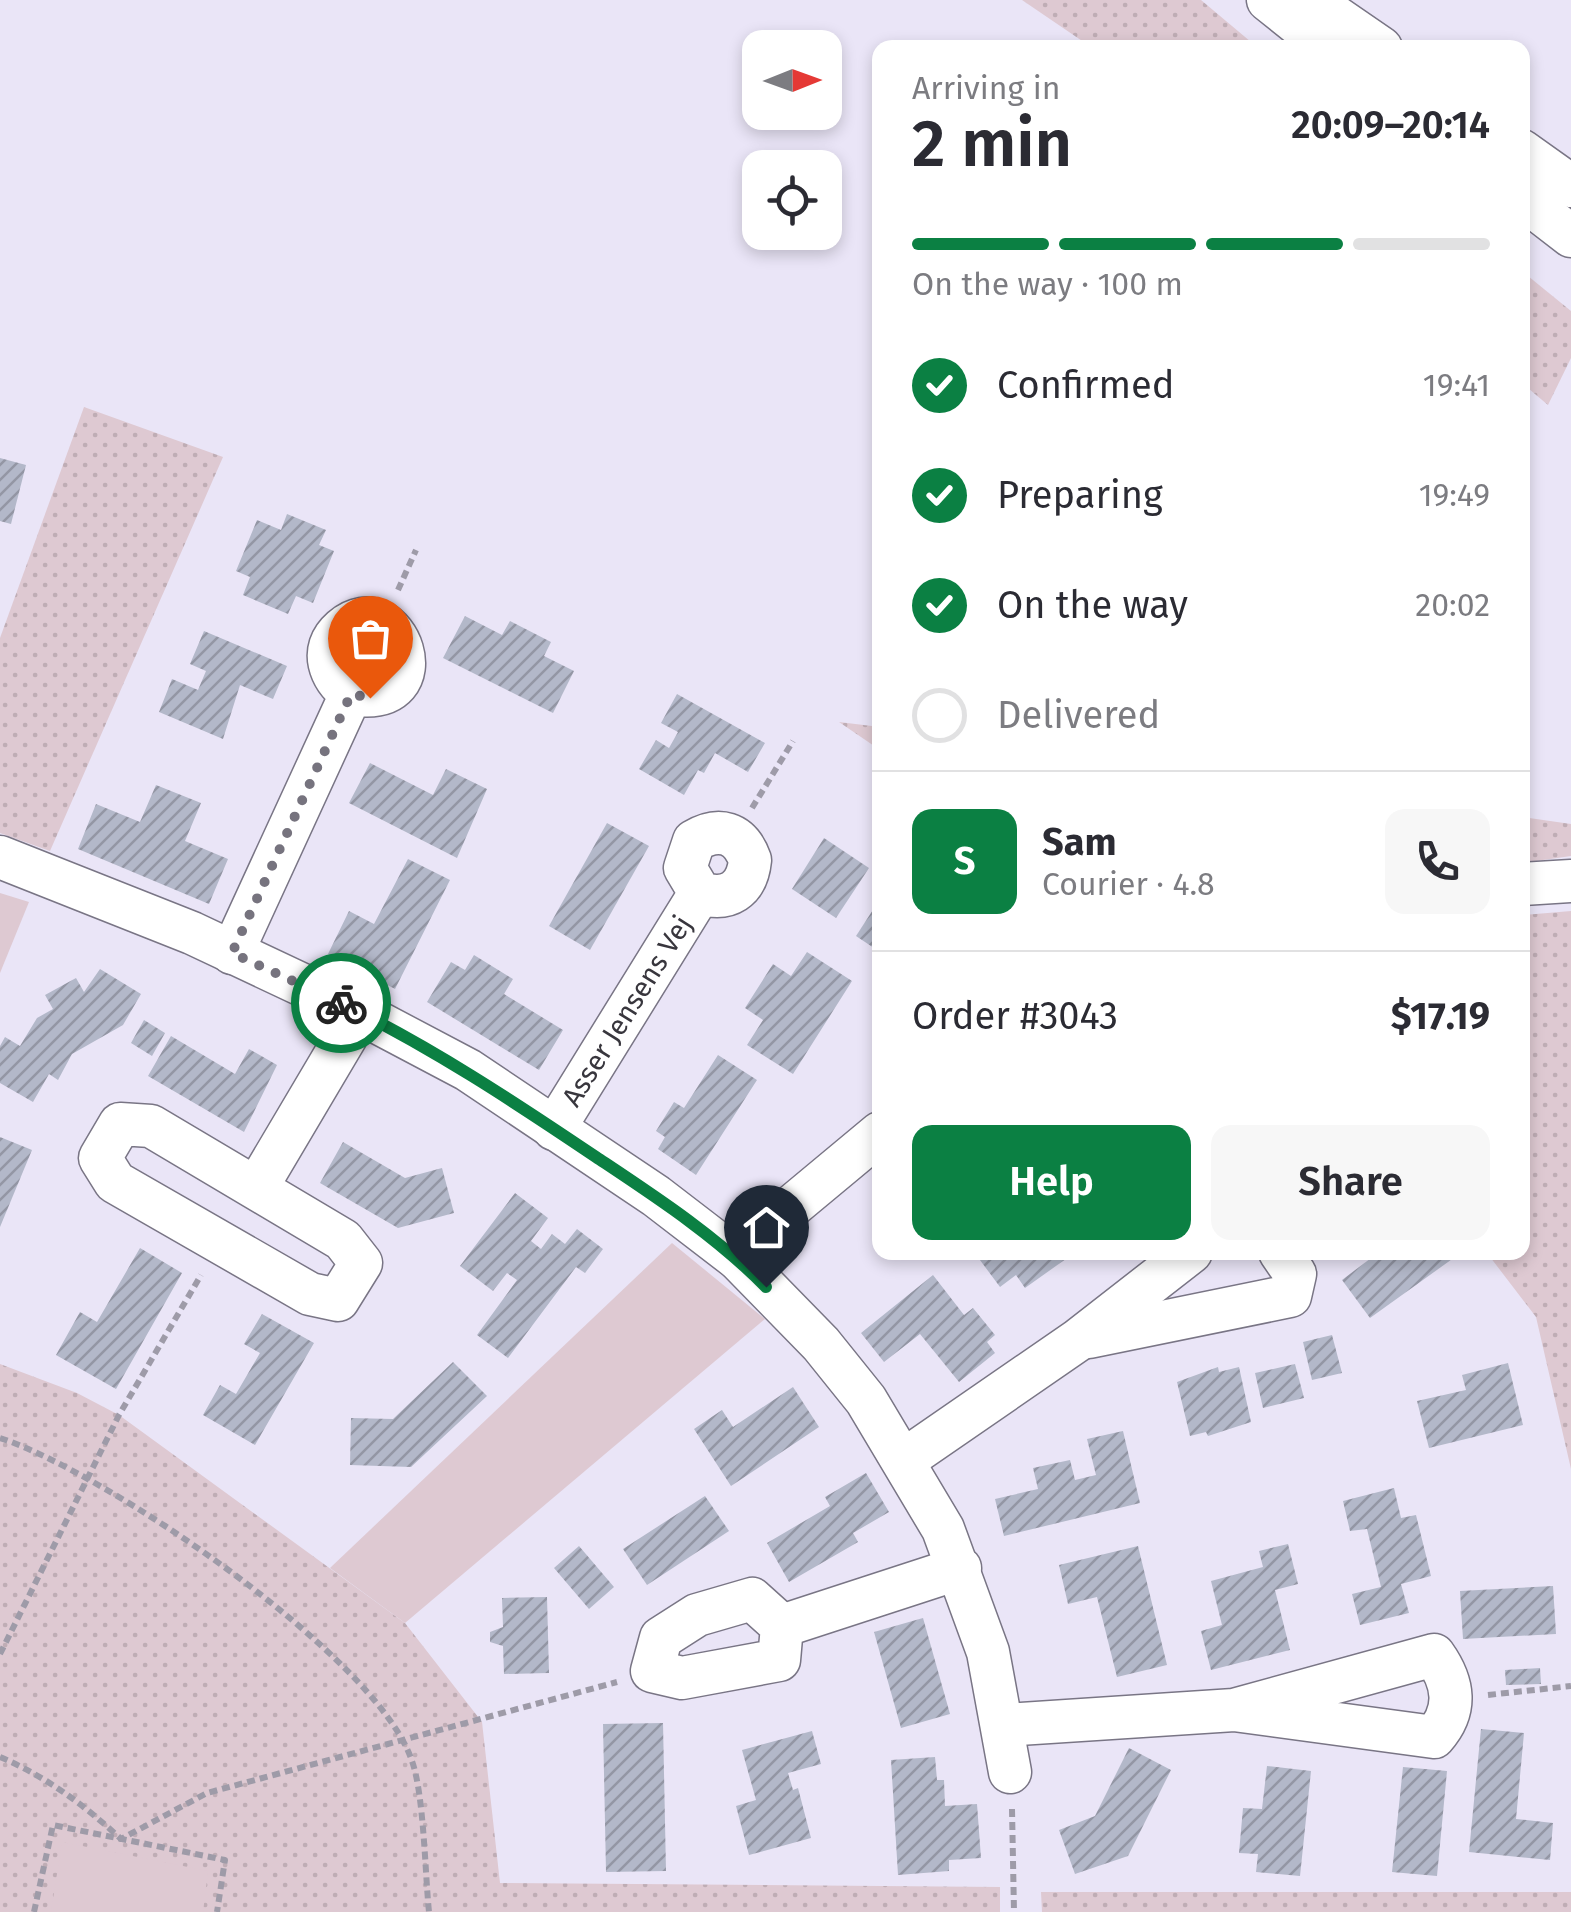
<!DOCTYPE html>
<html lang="en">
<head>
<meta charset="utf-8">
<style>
	body { margin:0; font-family:"Fira Sans",sans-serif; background:#f7f7f7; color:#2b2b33; height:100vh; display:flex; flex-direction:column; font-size:38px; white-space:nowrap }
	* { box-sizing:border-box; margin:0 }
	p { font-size:32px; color:#7c7c81 }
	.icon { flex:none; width:55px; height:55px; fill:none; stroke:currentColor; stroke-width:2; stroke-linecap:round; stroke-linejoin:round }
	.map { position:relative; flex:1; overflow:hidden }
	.drawer { position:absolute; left:872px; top:40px; width:658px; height:1220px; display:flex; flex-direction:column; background:#fff; border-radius:20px; box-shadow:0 5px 15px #0003 }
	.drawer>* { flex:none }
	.needle { width:65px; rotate:89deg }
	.controls { position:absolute; left:742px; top:30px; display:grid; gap:20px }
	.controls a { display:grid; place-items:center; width:100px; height:100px; border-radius:20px; background:#fff; box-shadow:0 5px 15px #0003; font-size:50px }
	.pin { position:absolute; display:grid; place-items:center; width:85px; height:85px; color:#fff; margin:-102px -42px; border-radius:50% 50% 50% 0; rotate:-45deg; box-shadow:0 0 10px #0007 }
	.pin .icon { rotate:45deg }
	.courier { position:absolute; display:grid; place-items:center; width:100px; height:100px; margin:-50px; border:8px solid #0b8043; border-radius:50%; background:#fff; color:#222; box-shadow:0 2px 12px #0007 }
	.headline em { font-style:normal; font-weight:600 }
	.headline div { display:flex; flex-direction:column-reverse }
	.headline { display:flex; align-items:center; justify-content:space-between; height:170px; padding:0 40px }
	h1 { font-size:65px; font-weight:600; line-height:75px }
	.bar { display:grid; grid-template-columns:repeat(4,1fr); gap:15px 10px; align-content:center; height:120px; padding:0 40px }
	.bar i { height:12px; border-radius:8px; background:#e1e1e2 }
	.bar .on { background:#0b8043 }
	.bar p { grid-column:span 4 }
	.line { display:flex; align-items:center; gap:25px; padding:0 40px; border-top:2px solid #e1e1e2 }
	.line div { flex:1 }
	.round { display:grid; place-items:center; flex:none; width:105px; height:105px; border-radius:20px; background:#f7f7f7 }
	ol { padding:0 40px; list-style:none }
	li { display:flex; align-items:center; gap:30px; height:110px }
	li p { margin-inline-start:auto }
	li .icon { padding:10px; border-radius:50%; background:#0b8043; color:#fff; stroke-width:4 }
	li:last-child { color:#7c7c81 }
	li i { width:55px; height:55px; border:5px solid #e1e1e2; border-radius:50% }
	.action { display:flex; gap:20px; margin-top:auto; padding:20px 40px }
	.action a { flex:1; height:115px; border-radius:20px; background:#0b8043; color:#fff; font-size:40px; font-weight:600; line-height:115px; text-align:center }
	.action a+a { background:#f7f7f7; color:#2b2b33 }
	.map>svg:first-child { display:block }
</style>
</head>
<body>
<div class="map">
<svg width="1571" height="1912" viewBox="0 0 1571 1912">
	<defs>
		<pattern id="grass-dots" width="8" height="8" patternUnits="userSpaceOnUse" patternTransform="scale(2.5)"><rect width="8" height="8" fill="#dec9d2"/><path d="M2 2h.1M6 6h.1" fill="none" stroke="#bfadb5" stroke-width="1.8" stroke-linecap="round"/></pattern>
		<pattern id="building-hatch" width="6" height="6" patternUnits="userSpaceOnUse" patternTransform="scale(2.5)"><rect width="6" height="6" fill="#b3b8c9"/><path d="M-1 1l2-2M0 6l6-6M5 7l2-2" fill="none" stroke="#9396a4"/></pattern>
	</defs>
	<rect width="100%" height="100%" fill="#eae5f7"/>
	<g fill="url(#grass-dots)">
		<polygon points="1022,0 1201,0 1257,47 1091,47"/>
		<polygon points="1522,271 1571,311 1571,358 1548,405 1523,384"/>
		<polygon points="84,407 223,457 50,851 0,833 0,638"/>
		<polygon points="839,722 880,727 880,750"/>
		<polygon points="1523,817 1571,824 1571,856 1523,863"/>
		<polygon points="1571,911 1571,1469 1536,1317 1487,1253 1522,1252 1523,915"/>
		<polygon points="0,1364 77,1393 119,1415 405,1623 482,1722 500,1883 1000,1887 1000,1912 0,1912"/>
		<polygon points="1041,1892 1571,1892 1571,1912 1042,1912"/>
	</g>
	<g fill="#dec9d2">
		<polygon points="0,893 29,902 0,973"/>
		<polygon points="672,1243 765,1319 405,1623 330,1568"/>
		<polygon points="62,1842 208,1871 203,1912 51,1912"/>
	</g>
	<g fill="url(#building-hatch)">
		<polygon points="0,458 26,465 11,524 0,521"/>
		<polygon points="287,514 326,530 319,545 334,551 313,603 296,596 288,614 243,595 250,577 236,571 257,520 281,530"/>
		<polygon points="465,616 502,635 510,621 551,642 544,656 574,671 553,713 443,658"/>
		<polygon points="204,631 287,666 273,699 240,685 223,739 159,712 172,679 198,690 206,671 190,664"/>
		<polygon points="677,694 765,743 748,772 715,753 704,773 698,770 684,795 639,769 656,740 669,748 678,732 661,723"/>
		<polygon points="370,763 433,795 446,769 487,789 457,858 349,803"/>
		<polygon points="156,785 201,803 185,841 228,859 209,904 78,849 96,804 140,822"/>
		<polygon points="607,823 649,846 590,950 549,926"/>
		<polygon points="824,838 869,868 836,918 792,889"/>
		<polygon points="408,859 450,880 395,989 328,954 349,911 374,924"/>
		<polygon points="880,899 880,952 856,936"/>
		<polygon points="807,952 852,981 793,1074 747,1045 763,1020 745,1008 773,964 791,976"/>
		<polygon points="474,955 513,979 504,994 563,1030 539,1070 427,1002 451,962 465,970"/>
		<polygon points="100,969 141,994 123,1025 72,1054 58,1080 49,1074 33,1102 0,1083 0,1046 5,1037 20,1046 37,1018 53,1009 45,995 76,978 84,992"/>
		<polygon points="144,1020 165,1033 152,1056 131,1043"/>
		<polygon points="171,1036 235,1074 249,1049 277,1065 244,1132 148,1076"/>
		<polygon points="718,1055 757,1080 696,1175 658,1149 665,1137 656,1131 674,1102 684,1108"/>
		<polygon points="0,1137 32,1150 0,1227"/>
		<polygon points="343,1142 405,1178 442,1168 454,1213 398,1228 320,1183"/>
		<polygon points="515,1193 548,1218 531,1241 541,1249 552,1234 565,1244 577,1229 603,1249 585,1273 576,1267 508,1358 477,1335 517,1280 507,1273 493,1291 460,1266"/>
		<polygon points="140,1248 182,1273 116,1389 56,1355 80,1312 97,1322"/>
		<polygon points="974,1252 1067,1252 1070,1256 1025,1288 1016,1275 1000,1287"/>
		<polygon points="1379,1252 1452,1252 1455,1257 1370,1318 1342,1280"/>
		<polygon points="933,1275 964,1315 973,1308 995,1335 987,1342 995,1353 959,1382 920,1334 884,1362 861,1333"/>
		<polygon points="262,1314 314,1343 255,1445 203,1415 220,1385 236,1394 260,1353 244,1344"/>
		<polygon points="1332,1335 1342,1373 1312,1380 1303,1342"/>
		<polygon points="453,1362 487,1396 411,1467 350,1465 351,1418 393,1419"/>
		<polygon points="1508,1363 1523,1425 1429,1448 1417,1401 1466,1390 1462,1375"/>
		<polygon points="1295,1364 1304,1398 1263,1408 1255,1373"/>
		<polygon points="1218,1367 1219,1372 1239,1367 1251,1422 1208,1436 1206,1432 1190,1436 1177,1382"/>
		<polygon points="793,1387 819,1427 731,1486 694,1429 722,1410 733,1427"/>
		<polygon points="1123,1431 1140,1503 1004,1536 995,1499 1038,1489 1033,1468 1070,1460 1075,1480 1096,1475 1087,1439"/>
		<polygon points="866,1473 889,1512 853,1533 858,1542 789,1582 767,1543 830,1506 825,1497"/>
		<polygon points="1394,1488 1401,1518 1416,1515 1431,1576 1401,1584 1409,1613 1360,1625 1352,1594 1381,1587 1367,1529 1350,1531 1343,1501"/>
		<polygon points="705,1496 729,1531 647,1585 623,1549"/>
		<polygon points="1288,1544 1298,1584 1275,1590 1290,1650 1211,1670 1201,1631 1222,1625 1211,1581 1263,1567 1259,1551"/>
		<polygon points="579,1546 614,1587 589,1609 554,1568"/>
		<polygon points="1138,1546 1167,1665 1117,1677 1097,1597 1068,1604 1059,1565"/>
		<polygon points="1553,1586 1556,1634 1463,1639 1460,1591"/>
		<polygon points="547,1597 549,1673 504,1674 503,1646 490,1642 490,1632 503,1627 502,1598"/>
		<polygon points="923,1618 950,1714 901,1728 874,1632"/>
		<polygon points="1540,1668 1541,1684 1506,1685 1505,1670"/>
		<polygon points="663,1723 666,1871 606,1872 603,1724"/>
		<polygon points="1481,1729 1524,1733 1516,1819 1553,1823 1550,1860 1469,1852"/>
		<polygon points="812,1731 821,1764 788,1773 793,1790 798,1788 811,1838 749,1855 736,1806 756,1800 742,1750"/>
		<polygon points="1129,1748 1171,1770 1128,1856 1075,1874 1059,1830 1095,1816"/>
		<polygon points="935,1757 937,1780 944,1780 945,1806 977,1804 981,1858 949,1860 949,1871 898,1875 891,1760"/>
		<polygon points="1267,1766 1311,1771 1300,1876 1256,1872 1258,1854 1239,1853 1243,1808 1262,1809"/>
		<polygon points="1403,1767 1447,1771 1437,1876 1392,1872"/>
	</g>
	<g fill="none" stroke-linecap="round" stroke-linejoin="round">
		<defs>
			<g id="minor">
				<polyline points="1268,0 1328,48"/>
				<polyline points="1311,0 1381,48"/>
				<polyline points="1522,151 1571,186"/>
				<polyline points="1522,198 1571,236"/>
				<polyline points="0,857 192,933 345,1005 468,1070 656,1196 738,1259 821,1344 866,1400 943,1529 988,1652 1010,1772"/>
				<polyline points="1522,884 1571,881"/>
				<path d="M232,953l119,-259c94,16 45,-112 -9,-65 -24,21 -12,49 9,65"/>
				<polygon points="120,1124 151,1126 343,1240 361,1263 338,1300 310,1294 115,1182 100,1158"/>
				<path d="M554,1129l146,-236 -15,-25 9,-27c25,-15 46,-9 56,19 -3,30 -22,42 -50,33"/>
				<polyline points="257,1187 360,1013"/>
				<polyline points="738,1259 773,1222 880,1133"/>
				<polyline points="1089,1337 1290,1296 1295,1274 1280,1252"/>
				<polyline points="904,1460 1078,1340 1191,1252"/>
				<polyline points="782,1626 779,1660 682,1678 652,1671 661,1638 697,1615 752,1599 782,1626 960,1568"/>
				<path d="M1005,1725l229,-15 200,27c24,-27 20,-54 0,-82l-200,55"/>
			</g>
		</defs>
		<use href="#minor" stroke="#797585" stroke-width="45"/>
		<g stroke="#9e9ba8" stroke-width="6" stroke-dasharray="8 5" stroke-linecap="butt">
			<polyline points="398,590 416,550"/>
			<polyline points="752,808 793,741"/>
			<path d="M0,1438c105,34 377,218 412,323 12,34 13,112 17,151"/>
			<polyline points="0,1654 119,1415 201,1275"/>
			<polyline points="1488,1695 1571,1686"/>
			<path d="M0,1757c47,20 84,48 121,82l86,-46 410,-111"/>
			<polyline points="1012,1809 1014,1912"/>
			<polyline points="34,1912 53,1825 225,1860 217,1912"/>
		</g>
		<use href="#minor" stroke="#fff" stroke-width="42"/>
	</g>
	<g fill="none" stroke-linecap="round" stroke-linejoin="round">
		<polyline stroke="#76737e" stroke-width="10" stroke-dasharray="0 18" points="341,1003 232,953 351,694 370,698"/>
		<path stroke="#0b8043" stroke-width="12" d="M341,1003c90,44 172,98 255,154 60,40 120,79 170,130"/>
	</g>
	<g text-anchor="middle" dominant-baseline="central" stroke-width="9" stroke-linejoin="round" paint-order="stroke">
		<g font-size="28" fill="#38363d" stroke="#fff">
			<text transform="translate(627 1011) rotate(-58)">Asser Jensens Vej</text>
		</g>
	</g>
</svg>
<div class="controls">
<a><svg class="needle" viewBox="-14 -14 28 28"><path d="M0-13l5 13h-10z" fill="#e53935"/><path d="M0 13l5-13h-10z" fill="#7c7c81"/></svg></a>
<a><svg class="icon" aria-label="locate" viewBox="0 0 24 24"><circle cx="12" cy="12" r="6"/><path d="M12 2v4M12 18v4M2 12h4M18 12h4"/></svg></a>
</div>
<div class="pin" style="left:370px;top:698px;background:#ea580c"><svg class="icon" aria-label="bag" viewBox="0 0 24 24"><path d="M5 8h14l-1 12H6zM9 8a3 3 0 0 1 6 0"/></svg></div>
<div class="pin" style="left:766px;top:1287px;background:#1f2937"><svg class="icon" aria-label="home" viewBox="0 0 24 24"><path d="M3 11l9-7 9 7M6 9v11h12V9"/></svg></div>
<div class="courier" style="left:341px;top:1003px"><svg class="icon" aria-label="bike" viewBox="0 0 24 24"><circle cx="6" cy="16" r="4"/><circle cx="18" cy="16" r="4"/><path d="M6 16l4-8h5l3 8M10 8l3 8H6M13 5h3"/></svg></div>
<section class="drawer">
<div class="headline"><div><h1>2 min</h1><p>Arriving in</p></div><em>20:09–20:14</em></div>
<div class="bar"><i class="on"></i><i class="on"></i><i class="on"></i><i></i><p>On the way · 100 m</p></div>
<ol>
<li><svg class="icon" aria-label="check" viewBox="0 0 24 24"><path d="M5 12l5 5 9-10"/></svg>Confirmed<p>19:41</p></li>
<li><svg class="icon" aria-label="check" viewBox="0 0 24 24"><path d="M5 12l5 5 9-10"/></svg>Preparing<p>19:49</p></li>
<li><svg class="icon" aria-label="check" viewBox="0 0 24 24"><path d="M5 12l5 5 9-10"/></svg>On the way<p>20:02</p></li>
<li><i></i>Delivered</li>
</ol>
<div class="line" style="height:180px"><b class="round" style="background:#0b8043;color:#fff">S</b><div><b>Sam</b><p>Courier · 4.8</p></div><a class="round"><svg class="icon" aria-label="phone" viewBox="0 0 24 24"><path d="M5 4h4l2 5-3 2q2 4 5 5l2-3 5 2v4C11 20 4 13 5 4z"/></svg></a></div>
<div class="line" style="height:130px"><div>Order #3043</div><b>$17.19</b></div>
<div class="action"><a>Help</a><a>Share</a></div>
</section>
</div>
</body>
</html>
